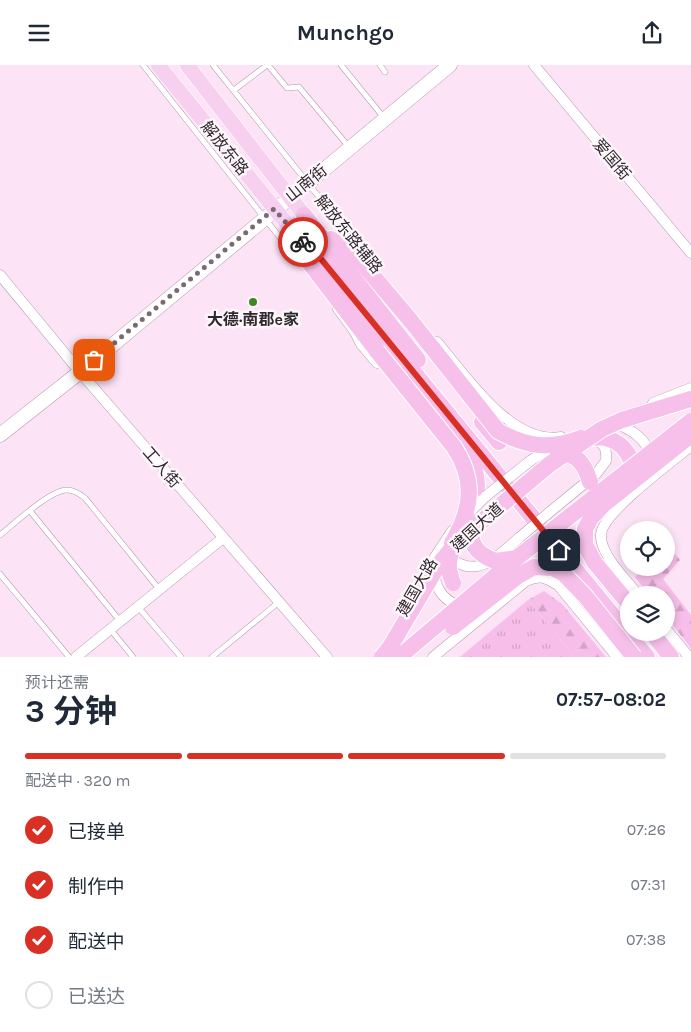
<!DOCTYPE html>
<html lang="zh">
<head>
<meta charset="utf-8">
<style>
	body { margin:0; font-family:Karla,"Noto Sans SC",sans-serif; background:#f6f6f7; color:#1f2937; height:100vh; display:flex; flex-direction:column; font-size:19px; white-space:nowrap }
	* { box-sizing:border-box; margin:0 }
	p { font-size:16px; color:#747a83 }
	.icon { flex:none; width:28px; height:28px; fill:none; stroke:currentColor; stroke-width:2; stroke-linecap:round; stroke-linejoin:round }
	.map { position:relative; height:592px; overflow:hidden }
	.sheet { display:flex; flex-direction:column; background:#fff; flex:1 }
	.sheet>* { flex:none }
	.buttons { position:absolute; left:620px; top:456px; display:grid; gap:10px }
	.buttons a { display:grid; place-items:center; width:55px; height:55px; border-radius:50%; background:#fff; box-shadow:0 2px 8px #0003; font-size:25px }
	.pin { position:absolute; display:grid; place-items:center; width:42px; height:42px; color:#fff; margin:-21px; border-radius:10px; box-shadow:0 2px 8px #0006 }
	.courier { position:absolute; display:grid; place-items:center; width:50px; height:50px; margin:-25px; border:4px solid #d93025; border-radius:50%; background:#fff; color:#222; box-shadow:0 1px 6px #0007 }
	.headline em { font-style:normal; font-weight:700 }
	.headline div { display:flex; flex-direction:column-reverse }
	.headline { display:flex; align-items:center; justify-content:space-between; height:85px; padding:0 25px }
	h1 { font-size:32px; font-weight:700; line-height:38px }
	.bar { display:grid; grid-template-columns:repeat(4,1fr); gap:8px 5px; align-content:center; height:60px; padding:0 25px }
	.bar i { height:6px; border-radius:4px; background:#e0e1e3 }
	.bar .selected { background:#d93025 }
	.bar p { grid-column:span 4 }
	ol { padding:0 25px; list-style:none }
	li { display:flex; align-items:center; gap:15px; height:55px }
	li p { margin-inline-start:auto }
	li .icon { padding:5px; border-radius:50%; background:#d93025; color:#fff; stroke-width:4 }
	li:last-child { color:#747a83 }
	li i { width:28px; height:28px; border:2px solid #e0e1e3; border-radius:50% }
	header { display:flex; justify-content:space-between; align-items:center; height:65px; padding:0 25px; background:#fff; font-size:22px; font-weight:700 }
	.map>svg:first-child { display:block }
</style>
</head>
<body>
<header><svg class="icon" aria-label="menu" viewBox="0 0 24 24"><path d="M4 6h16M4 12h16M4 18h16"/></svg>Munchgo<svg class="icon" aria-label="share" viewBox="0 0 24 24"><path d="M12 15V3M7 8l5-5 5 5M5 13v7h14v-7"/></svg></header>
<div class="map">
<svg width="691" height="592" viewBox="0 0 691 592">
	<defs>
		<pattern id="grass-tufts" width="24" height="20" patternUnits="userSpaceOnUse" patternTransform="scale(1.25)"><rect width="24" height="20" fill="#f6bee8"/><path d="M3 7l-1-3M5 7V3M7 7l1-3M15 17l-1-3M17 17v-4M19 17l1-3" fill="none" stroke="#d3a3c7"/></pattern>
		<pattern id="forest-firs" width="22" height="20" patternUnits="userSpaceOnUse" patternTransform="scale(1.25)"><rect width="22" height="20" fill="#f6bee8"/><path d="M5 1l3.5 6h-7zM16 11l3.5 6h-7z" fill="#d3a3c7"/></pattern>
	</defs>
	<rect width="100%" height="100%" fill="#fde3f6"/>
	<polygon fill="url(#grass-tufts)" points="528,535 575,592 460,592"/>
	<g fill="url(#forest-firs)">
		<polygon points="669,482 680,495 663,514 691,550 691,583 666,552 666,530 649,530 635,512 645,503 666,502 666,484"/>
		<polygon points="544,526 562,539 606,592 575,592 528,535"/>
	</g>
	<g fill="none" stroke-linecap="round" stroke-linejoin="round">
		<defs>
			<g id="service">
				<polyline points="143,0 293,189"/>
				<polyline points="213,0 372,198"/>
				<polyline points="268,0 287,23 299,22 349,82"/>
				<polyline points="341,0 385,54"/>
				<polyline points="380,0 385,7"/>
				<polyline points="234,25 267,0"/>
				<polyline points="335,244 352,267"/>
				<polyline points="30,446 120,556"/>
				<path d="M0,470c14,-11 50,-45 67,-45 7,0 13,4 18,8l74,91"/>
				<polyline points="0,509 69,592"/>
				<polyline points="138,542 181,592"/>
				<polyline points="110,564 133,592"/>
				<polyline points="212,592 279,537"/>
			</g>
			<g id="minor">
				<polyline points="534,0 691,188"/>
				<polyline points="0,210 80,307 327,592"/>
				<polyline points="354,265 361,279 377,298"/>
				<path d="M437,277c29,34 74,103 124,95"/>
				<polyline points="653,338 691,323"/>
				<path d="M613,358c20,6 32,16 40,35"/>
				<polyline points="530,396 552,382"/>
				<path d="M557,441l39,-32 10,-13c1,-11 -1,-17 -11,-22"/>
				<polyline points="467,450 486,431"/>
				<path d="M448,489c4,6 9,9 15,11 22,8 42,-16 57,-28"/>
				<polyline points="427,504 452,466"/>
				<path d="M434,507c2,20 11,29 29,36"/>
				<path d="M638,530c-11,-15 -39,-41 -37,-61 2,-22 72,-73 90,-88"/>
				<polyline points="666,564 689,592"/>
				<polyline points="76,592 223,473"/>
				<path d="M433,592l93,-76c15,-6 19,-4 32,4l59,72"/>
			</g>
			<polyline id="secondary" points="0,370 80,307 450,0"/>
			<g id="primary">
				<polyline points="158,0 292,165"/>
				<polyline points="187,0 304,150"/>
			</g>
			<g id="trunk">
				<polyline points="304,150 418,295"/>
				<polyline points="292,165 321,194 647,592"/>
				<polyline points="331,174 362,198 411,256"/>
				<polyline points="296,179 301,187 377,286"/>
				<polyline points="482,357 499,377"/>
				<path d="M589,373c5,0 11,-1 16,0 19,4 33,23 25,42"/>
				<path d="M462,379c10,14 15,27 15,44"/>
				<polyline points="652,568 671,592"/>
			</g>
		</defs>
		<use href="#service" stroke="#b29aac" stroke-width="6"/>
		<use href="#minor" stroke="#b29aac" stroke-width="11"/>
		<use href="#secondary" stroke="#b29aac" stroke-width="15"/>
		<use href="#primary" stroke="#fff" stroke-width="16"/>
		<use href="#trunk" stroke="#fff" stroke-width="18"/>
		<use href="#service" stroke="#fff" stroke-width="5"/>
		<use href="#minor" stroke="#fff" stroke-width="10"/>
		<use href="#secondary" stroke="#fff" stroke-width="14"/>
		<use href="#primary" stroke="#f8d0ef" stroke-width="15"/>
		<use href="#trunk" stroke="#f6c0ea" stroke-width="16"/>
		<defs>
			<g id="minor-bridge">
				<polyline points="486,431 530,396"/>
				<polyline points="520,472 557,441"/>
			</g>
			<g id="trunk-bridge">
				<path d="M411,256l87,110c29,16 52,19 83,7"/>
				<path d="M377,286l77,96c22,34 18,62 -2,96"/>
				<path d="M558,388c20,0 27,12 32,29"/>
				<path d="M472,457c-3,22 3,31 23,39l22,-3"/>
				<path d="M453,518c-5,-13 -6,-22 0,-34"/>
				<polyline points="629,539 595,498 585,480 585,464 591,453 603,440 691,370"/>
				<polyline points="453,562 518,511 534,502 553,503 563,508 586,532 634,592"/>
				<polyline points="382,592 390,582 439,499 457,477 550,399 602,364 622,355 691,334"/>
				<polyline points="399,592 518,492 691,356"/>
			</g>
		</defs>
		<use href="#minor-bridge" stroke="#b29aac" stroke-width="11" stroke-linecap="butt"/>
		<use href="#trunk-bridge" stroke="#fff" stroke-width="18" stroke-linecap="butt"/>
		<use href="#minor-bridge" stroke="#fff" stroke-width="10"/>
		<use href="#trunk-bridge" stroke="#f6c0ea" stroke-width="16"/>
	</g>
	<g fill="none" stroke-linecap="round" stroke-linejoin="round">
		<polyline stroke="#796a75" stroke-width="5" stroke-dasharray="0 9" points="94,295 274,144 303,177"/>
		<polyline stroke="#d93025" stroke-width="6" points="303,177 321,194 559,485"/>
	</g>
	<circle fill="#3f8529" stroke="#fdf7fb" stroke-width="2" cx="253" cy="237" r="5"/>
	<g text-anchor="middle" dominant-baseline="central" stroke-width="5" stroke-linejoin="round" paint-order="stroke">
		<g font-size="16" fill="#322930" stroke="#fdf7fb">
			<text transform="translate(225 83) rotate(51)">解放东路</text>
			<text transform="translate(612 94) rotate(50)">爱国街</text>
			<text transform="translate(306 118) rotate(-39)">山南街</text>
			<text transform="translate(349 169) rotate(51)">解放东路辅路</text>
			<text transform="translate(162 402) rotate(49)">工人街</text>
			<text transform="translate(477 462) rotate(-42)">建国大道</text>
			<text transform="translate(417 522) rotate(-60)">建国大路</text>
		</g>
		<g font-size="16" font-weight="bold" fill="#322930" stroke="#fdf7fb">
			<text x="253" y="254">大德·南郡e家</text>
		</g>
	</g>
</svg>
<div class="buttons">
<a><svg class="icon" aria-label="locate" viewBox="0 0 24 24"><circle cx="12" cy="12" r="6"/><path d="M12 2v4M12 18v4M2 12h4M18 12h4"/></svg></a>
<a><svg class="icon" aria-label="layers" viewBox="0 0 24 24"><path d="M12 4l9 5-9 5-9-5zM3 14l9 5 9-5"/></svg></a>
</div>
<div class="pin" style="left:94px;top:295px;background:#ea580c"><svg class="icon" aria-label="bag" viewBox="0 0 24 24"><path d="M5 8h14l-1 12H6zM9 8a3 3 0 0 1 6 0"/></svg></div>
<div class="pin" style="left:559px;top:485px;background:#1f2937"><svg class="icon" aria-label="home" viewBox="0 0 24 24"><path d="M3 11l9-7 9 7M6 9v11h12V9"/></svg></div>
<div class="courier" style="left:303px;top:177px"><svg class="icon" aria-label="bike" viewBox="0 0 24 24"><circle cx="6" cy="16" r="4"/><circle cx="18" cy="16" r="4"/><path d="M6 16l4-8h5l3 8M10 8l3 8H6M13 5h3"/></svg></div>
</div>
<section class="sheet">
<div class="headline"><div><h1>3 分钟</h1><p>预计还需</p></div><em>07:57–08:02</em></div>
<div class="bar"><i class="selected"></i><i class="selected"></i><i class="selected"></i><i></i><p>配送中 · 320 m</p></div>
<ol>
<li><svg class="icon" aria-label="check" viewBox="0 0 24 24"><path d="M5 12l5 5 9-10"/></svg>已接单<p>07:26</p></li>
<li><svg class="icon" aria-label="check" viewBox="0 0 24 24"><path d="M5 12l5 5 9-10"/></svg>制作中<p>07:31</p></li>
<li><svg class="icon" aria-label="check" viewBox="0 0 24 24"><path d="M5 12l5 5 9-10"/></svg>配送中<p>07:38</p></li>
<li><i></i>已送达</li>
</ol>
</section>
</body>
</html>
